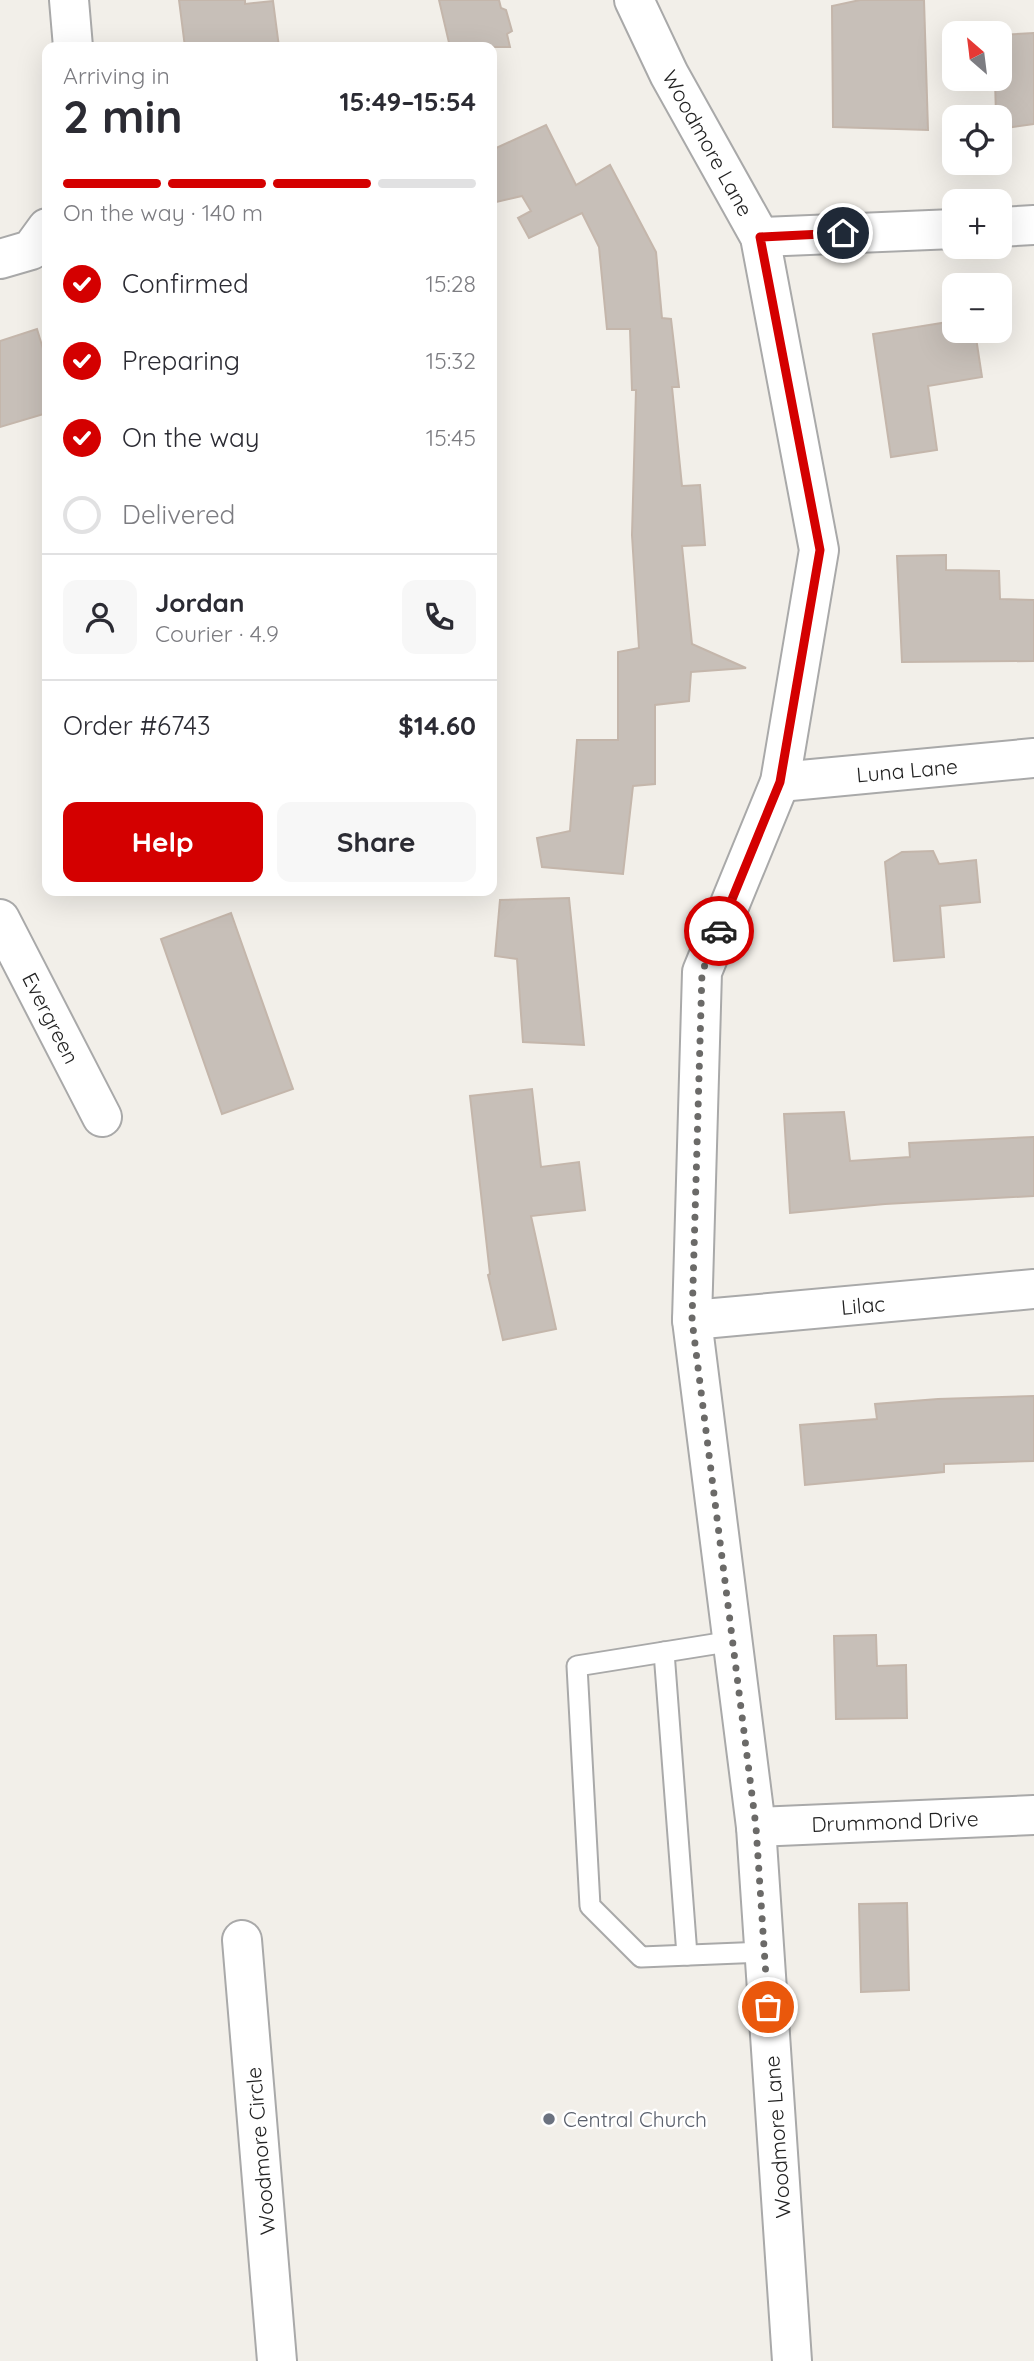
<!DOCTYPE html>
<html lang="en">
<head>
<meta charset="utf-8">
<style>
	body { margin:0; font-family:Quicksand,sans-serif; background:#f7f7f7; color:#2b2b33; height:100vh; display:flex; flex-direction:column; font-size:26px; white-space:nowrap }
	* { box-sizing:border-box; margin:0 }
	p { font-size:23px; color:#7c7c81 }
	.icon { flex:none; width:38px; height:38px; fill:none; stroke:currentColor; stroke-width:2; stroke-linecap:round; stroke-linejoin:round }
	.map { position:relative; flex:1; overflow:hidden }
	.details { position:absolute; left:42px; top:42px; width:455px; height:854px; display:flex; flex-direction:column; background:#fff; border-radius:14px; box-shadow:0 7px 28px #0002 }
	.details>* { flex:none }
	.needle { width:46px; rotate:332deg }
	.buttons { position:absolute; left:942px; top:21px; display:grid; gap:14px }
	.buttons a { display:grid; place-items:center; width:70px; height:70px; border-radius:14px; background:#fff; box-shadow:0 7px 28px #0002; font-size:35px }
	.pin { position:absolute; display:grid; place-items:center; width:60px; height:60px; color:#fff; margin:-30px; border:4px solid #fff; border-radius:50%; box-shadow:0 2px 7px #0007 }
	.courier { position:absolute; display:grid; place-items:center; width:70px; height:70px; margin:-35px; border:5px solid #d40000; border-radius:50%; background:#fff; color:#222; box-shadow:0 2px 9px #0007 }
	.headline em { font-style:normal; font-weight:700 }
	.headline div { display:flex; flex-direction:column-reverse }
	.headline { display:flex; align-items:center; justify-content:space-between; height:119px; padding:0 21px }
	h1 { font-size:46px; font-weight:700; line-height:52px }
	.bar { display:grid; grid-template-columns:repeat(4,1fr); gap:10px 7px; align-content:center; height:84px; padding:0 21px }
	.bar i { height:9px; border-radius:5px; background:#e1e1e2 }
	.bar .current { background:#d40000 }
	.bar p { grid-column:span 4 }
	.line { display:flex; align-items:center; gap:18px; padding:0 21px; border-top:2px solid #e1e1e2 }
	.line div { flex:1 }
	.round { display:grid; place-items:center; flex:none; width:74px; height:74px; border-radius:14px; background:#f7f7f7 }
	ol { padding:0 21px; list-style:none }
	li { display:flex; align-items:center; gap:21px; height:77px }
	li p { margin-inline-start:auto }
	li .icon { padding:7px; border-radius:50%; background:#d40000; color:#fff; stroke-width:4 }
	li:last-child { color:#7c7c81 }
	li i { width:38px; height:38px; border:4px solid #e1e1e2; border-radius:50% }
	.primary-button { display:flex; gap:14px; margin-top:auto; padding:14px 21px }
	.primary-button a { flex:1; height:80px; border-radius:14px; background:#d40000; color:#fff; font-size:28px; font-weight:700; line-height:80px; text-align:center }
	.primary-button a+a { background:#f7f7f7; color:#2b2b33 }
	.map>svg:first-child { display:block }
</style>
</head>
<body>
<div class="map">
<svg width="1034" height="2361" viewBox="0 0 1034 2361">
	<rect width="100%" height="100%" fill="#f2efe9"/>
	<g fill="#c7bfb8" stroke="#c4b6ab" stroke-width="2">
		<polygon points="179,0 245,0 245,4 273,1 279,47 185,47"/>
		<polygon points="439,0 499,0 501,8 506,10 512,31 507,34 510,47 450,47"/>
		<polygon points="860,0 924,0 928,130 833,127 832,6"/>
		<polygon points="1034,33 1034,124 999,129 999,117 996,117 995,79 999,79 999,35"/>
		<polygon points="546,125 576,185 610,165 656,252 662,318 671,319 679,387 672,387 682,486 700,485 705,545 682,546 692,644 746,668 691,672 689,701 655,705 655,784 633,786 623,874 542,867 537,838 570,831 577,740 618,740 618,652 639,648 632,535 636,390 632,390 630,329 607,329 599,247 582,213 529,238 518,218 531,211 522,196 492,203 494,149"/>
		<polygon points="954,321 954,331 975,331 982,377 928,386 937,450 891,457 873,334"/>
		<polygon points="37,329 47,362 47,413 0,427 0,341"/>
		<polygon points="946,555 946,570 999,571 1000,599 1034,600 1034,661 902,662 897,556"/>
		<polygon points="933,851 939,864 976,860 980,902 940,906 944,957 894,961 885,862 902,852"/>
		<polygon points="569,898 584,1045 523,1042 517,959 495,956 500,900"/>
		<polygon points="231,913 293,1089 222,1114 161,939"/>
		<polygon points="532,1089 541,1167 579,1162 585,1210 531,1216 556,1329 503,1340 488,1275 490,1274 470,1096"/>
		<polygon points="844,1112 850,1161 910,1157 909,1143 1034,1137 1034,1196 885,1204 790,1213 784,1114"/>
		<polygon points="1034,1396 1034,1461 944,1464 944,1472 805,1485 800,1425 877,1419 875,1404 938,1399"/>
		<polygon points="876,1635 877,1666 906,1665 907,1718 836,1719 834,1636"/>
		<polygon points="907,1903 909,1990 861,1992 859,1904"/>
	</g>
	<g fill="none" stroke-linecap="round" stroke-linejoin="round">
		<defs>
			<g id="service">
				<polyline points="733,1641 577,1666 590,1906 641,1957 765,1952"/>
				<polyline points="664,1652 687,1955"/>
			</g>
			<g id="minor">
				<polyline points="69,0 73,47"/>
				<polyline points="634,0 669,74 760,237 819,550 780,782 702,972 692,1320 756,1827 792,2361"/>
				<polyline points="999,227 1034,225"/>
				<polyline points="760,237 954,229"/>
				<polyline points="0,259 31,250 47,228"/>
				<polyline points="780,782 1034,758"/>
				<polyline points="0,919 102,1117"/>
				<polyline points="692,1320 1034,1289"/>
				<polyline points="756,1827 1034,1815"/>
				<polyline points="242,1940 277,2361"/>
			</g>
		</defs>
		<use href="#service" stroke="#a9a9a9" stroke-width="23"/>
		<use href="#minor" stroke="#a9a9a9" stroke-width="42"/>
		<use href="#service" stroke="#fff" stroke-width="19"/>
		<use href="#minor" stroke="#fff" stroke-width="38"/>
	</g>
	<g fill="none" stroke-linecap="round" stroke-linejoin="round">
		<polyline stroke="#6b6a68" stroke-width="7" stroke-dasharray="0 12.6" points="719,931 702,972 692,1320 756,1827 768,2007"/>
		<polyline stroke="#d40000" stroke-width="9" points="719,931 780,782 820,550 760,237 843,233"/>
	</g>
	<circle fill="#6b7280" stroke="#fff" stroke-width="2.5" cx="549" cy="2119" r="7"/>
	<g text-anchor="middle" dominant-baseline="central" stroke-width="5" stroke-linejoin="round" paint-order="stroke">
		<g font-size="21" fill="#222" stroke="#fff">
			<text transform="translate(708 143) rotate(61)">Woodmore Lane</text>
			<text transform="translate(907 770) rotate(-5)">Luna Lane</text>
			<text transform="translate(51 1018) rotate(63)">Evergreen</text>
			<text transform="translate(863 1305) rotate(-5)">Lilac</text>
			<text transform="translate(895 1821) rotate(-2)">Drummond Drive</text>
			<text transform="translate(777 2137) rotate(-94)">Woodmore Lane</text>
			<text transform="translate(260 2151) rotate(-95)">Woodmore Circle</text>
		</g>
		<g font-size="21" fill="#5b616d" stroke="#fff" text-anchor="start">
			<text x="563" y="2119">Central Church</text>
		</g>
	</g>
</svg>
<div class="buttons">
<a><svg class="needle" viewBox="-14 -14 28 28"><path d="M0-13l5 13h-10z" fill="#e53935"/><path d="M0 13l5-13h-10z" fill="#7c7c81"/></svg></a>
<a><svg class="icon" aria-label="locate" viewBox="0 0 24 24"><circle cx="12" cy="12" r="6"/><path d="M12 2v4M12 18v4M2 12h4M18 12h4"/></svg></a>
<a>+</a>
<a>−</a>
</div>
<div class="pin" style="left:768px;top:2007px;background:#ea580c"><svg class="icon" aria-label="bag" viewBox="0 0 24 24"><path d="M5 8h14l-1 12H6zM9 8a3 3 0 0 1 6 0"/></svg></div>
<div class="pin" style="left:843px;top:233px;background:#1f2937"><svg class="icon" aria-label="home" viewBox="0 0 24 24"><path d="M3 11l9-7 9 7M6 9v11h12V9"/></svg></div>
<div class="courier" style="left:719px;top:931px"><svg class="icon" aria-label="car" viewBox="0 0 24 24"><path d="M5 17H2v-5l4-1 3-4h7l3 4 3 1v5h-3M9 17h6M6 11h13"/><circle cx="7" cy="17" r="2"/><circle cx="17" cy="17" r="2"/></svg></div>
<section class="details">
<div class="headline"><div><h1>2 min</h1><p>Arriving in</p></div><em>15:49–15:54</em></div>
<div class="bar"><i class="current"></i><i class="current"></i><i class="current"></i><i></i><p>On the way · 140 m</p></div>
<ol>
<li><svg class="icon" aria-label="check" viewBox="0 0 24 24"><path d="M5 12l5 5 9-10"/></svg>Confirmed<p>15:28</p></li>
<li><svg class="icon" aria-label="check" viewBox="0 0 24 24"><path d="M5 12l5 5 9-10"/></svg>Preparing<p>15:32</p></li>
<li><svg class="icon" aria-label="check" viewBox="0 0 24 24"><path d="M5 12l5 5 9-10"/></svg>On the way<p>15:45</p></li>
<li><i></i>Delivered</li>
</ol>
<div class="line" style="height:126px"><a class="round"><svg class="icon" aria-label="person" viewBox="0 0 24 24"><circle cx="12" cy="8" r="4"/><path d="M4 21q1-7 8-7t8 7"/></svg></a><div><b>Jordan</b><p>Courier · 4.9</p></div><a class="round"><svg class="icon" aria-label="phone" viewBox="0 0 24 24"><path d="M5 4h4l2 5-3 2q2 4 5 5l2-3 5 2v4C11 20 4 13 5 4z"/></svg></a></div>
<div class="line" style="height:91px"><div>Order #6743</div><b>$14.60</b></div>
<div class="primary-button"><a>Help</a><a>Share</a></div>
</section>
</div>
</body>
</html>
